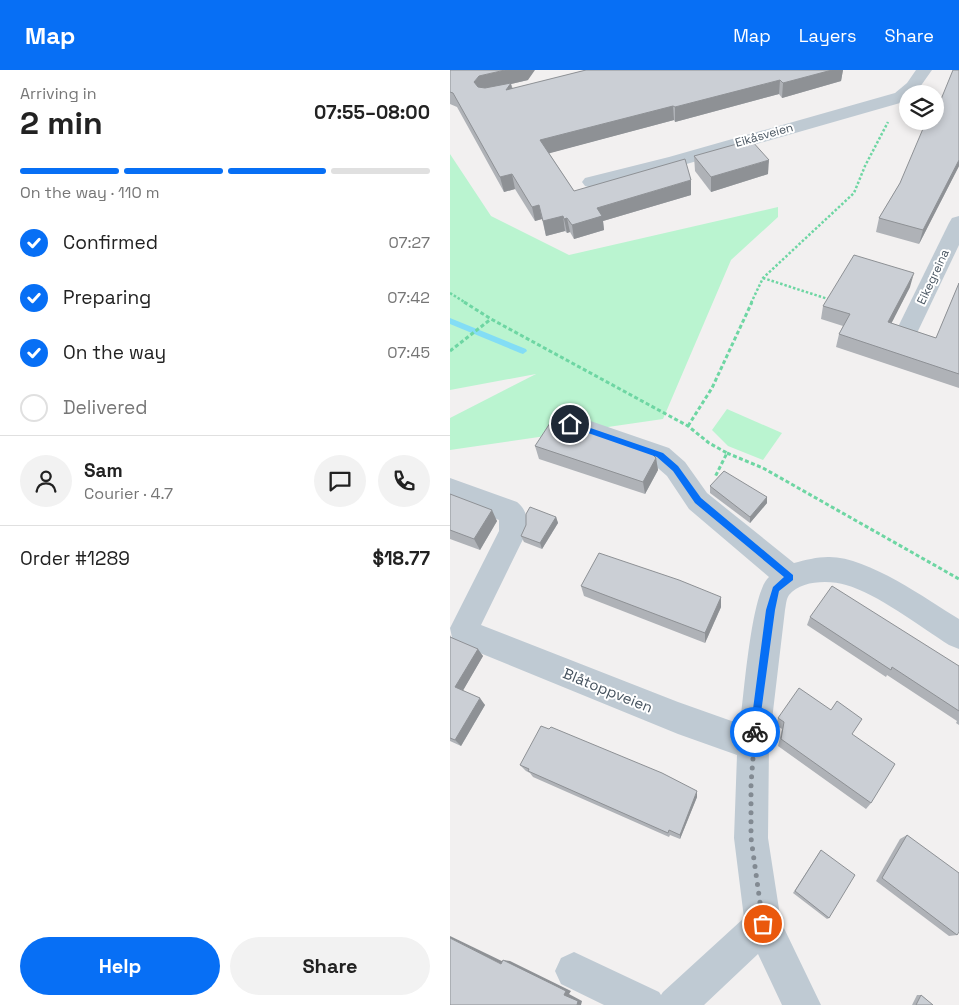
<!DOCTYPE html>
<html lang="en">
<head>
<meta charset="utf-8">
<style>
	body { margin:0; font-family:"Space Grotesk",sans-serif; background:#f2f2f2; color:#222; height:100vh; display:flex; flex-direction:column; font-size:19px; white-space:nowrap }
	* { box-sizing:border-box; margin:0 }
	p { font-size:16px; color:#767676 }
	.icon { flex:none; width:28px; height:28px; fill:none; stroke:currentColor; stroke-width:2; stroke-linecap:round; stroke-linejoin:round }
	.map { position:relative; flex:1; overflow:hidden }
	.panel { display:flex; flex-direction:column; background:#fff; width:450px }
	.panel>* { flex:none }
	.controls { position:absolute; left:449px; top:15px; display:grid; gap:10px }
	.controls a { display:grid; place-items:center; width:45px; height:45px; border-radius:50%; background:#fff; box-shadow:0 2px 8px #0003; font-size:25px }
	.pin { position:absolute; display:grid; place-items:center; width:42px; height:42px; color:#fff; margin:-21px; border:2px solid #fff; border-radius:50%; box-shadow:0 1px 5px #0007 }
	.courier { position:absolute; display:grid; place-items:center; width:50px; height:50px; margin:-25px; border:4px solid #076ff5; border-radius:50%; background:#fff; color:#222; box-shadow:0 1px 6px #0007 }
	.overview em { font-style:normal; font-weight:800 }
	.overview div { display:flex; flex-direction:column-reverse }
	.overview { display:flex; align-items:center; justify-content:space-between; height:85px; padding:0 20px }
	h1 { font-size:32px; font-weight:800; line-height:38px }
	.bar { display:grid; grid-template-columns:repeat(4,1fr); gap:8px 5px; align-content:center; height:60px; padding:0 20px }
	.bar i { height:6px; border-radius:4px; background:#e0e0e0 }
	.bar .selected { background:#076ff5 }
	.bar p { grid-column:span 4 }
	.line { display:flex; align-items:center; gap:12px; padding:0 20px; border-top:1px solid #e0e0e0 }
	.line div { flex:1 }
	.round { display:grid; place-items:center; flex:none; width:52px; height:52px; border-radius:26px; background:#f2f2f2 }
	ol { padding:0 20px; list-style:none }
	li { display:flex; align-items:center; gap:15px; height:55px }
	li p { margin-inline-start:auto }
	li .icon { padding:5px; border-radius:50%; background:#076ff5; color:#fff; stroke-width:4 }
	li:last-child { color:#767676 }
	li i { width:28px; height:28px; border:2px solid #e0e0e0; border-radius:50% }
	.button { display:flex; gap:10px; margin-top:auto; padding:10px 20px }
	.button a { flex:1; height:58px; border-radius:30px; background:#076ff5; color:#fff; font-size:20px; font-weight:800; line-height:58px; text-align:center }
	.button a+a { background:#f2f2f2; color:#222 }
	header { display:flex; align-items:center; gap:30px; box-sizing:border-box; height:70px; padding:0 25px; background:#076ff5; color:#fff }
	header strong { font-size:24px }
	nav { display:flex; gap:28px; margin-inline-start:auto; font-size:18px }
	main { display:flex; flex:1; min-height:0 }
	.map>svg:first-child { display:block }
</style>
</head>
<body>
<header>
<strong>Map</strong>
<nav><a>Map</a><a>Layers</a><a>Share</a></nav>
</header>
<main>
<section class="panel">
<div class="overview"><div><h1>2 min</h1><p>Arriving in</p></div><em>07:55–08:00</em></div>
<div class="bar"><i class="selected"></i><i class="selected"></i><i class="selected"></i><i></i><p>On the way · 110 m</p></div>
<ol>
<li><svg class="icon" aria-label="check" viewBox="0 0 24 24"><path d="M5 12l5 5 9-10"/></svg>Confirmed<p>07:27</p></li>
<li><svg class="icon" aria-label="check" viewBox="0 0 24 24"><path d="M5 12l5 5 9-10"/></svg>Preparing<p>07:42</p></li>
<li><svg class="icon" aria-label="check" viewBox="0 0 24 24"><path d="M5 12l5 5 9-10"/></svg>On the way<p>07:45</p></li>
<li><i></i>Delivered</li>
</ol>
<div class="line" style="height:90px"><a class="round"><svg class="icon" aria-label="person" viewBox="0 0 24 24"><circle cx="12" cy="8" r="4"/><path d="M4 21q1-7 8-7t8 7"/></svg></a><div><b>Sam</b><p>Courier · 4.7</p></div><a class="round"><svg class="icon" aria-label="chat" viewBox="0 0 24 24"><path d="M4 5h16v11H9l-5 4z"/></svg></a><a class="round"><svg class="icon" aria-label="phone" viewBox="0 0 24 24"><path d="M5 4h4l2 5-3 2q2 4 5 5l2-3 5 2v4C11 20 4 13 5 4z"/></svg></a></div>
<div class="line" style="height:65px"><div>Order #1289</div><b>$18.77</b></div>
<div class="button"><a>Help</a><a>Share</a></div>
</section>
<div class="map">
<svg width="509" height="935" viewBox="0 0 509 935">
	<rect width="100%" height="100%" fill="#f2f0f0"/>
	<g fill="#baf4d0">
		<polygon points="0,84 41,146 119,185 328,137 328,147 281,190 213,349 0,380 0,348 86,304 0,320"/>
		<polygon points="277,339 332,363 313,390 278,376 262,360"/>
	</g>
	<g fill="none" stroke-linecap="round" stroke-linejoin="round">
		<polygon fill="#83ddf5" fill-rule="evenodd" points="0,248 76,279 77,281 73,284 70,283 0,254"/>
		<g stroke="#6ed6a3" stroke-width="2.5" stroke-dasharray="2.5 2" stroke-linecap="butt">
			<polyline points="313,208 381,230"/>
			<polyline points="0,223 16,233"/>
			<polyline points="301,233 313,208 404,123 415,96 438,52"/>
		</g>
		<g stroke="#6ed6a3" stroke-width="3" stroke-dasharray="4 2.5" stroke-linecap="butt">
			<polyline points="14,232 41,249 238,356 259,373 277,383 265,407"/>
			<polyline points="0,281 41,249"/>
			<polyline points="238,356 262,318 302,232"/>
			<polyline points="277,383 313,398 509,509"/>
		</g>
		<g fill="#bfcad3" fill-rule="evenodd">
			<polygon points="466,0 482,0 465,24 458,24 457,31 233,95 142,118 135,116 132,112 135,108 219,87 445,23 457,13"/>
			<polygon points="509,146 509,175 468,261 465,267 457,269 449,267 446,261 499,153 502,148"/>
			<path d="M120,344l99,34 16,14 22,31 87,70c11,-3 23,-6 34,-6 39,-1 98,42 131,62v30l-10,-4c-28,-18 -73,-52 -103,-60 -16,-5 -45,-5 -57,10 -3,4 -3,11 -4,15l-16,135 -1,93 13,84 40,83h-39l-24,-51 -54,51h-100l-43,-21 -6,-13 6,-13 13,-6 85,40 2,3 2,-3 81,-74 -10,-80 3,-83 -59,-21 -225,-92 -3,-14 49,-97v-11l-49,-20v-22l67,24c10,8 10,16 10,29l-46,94 197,77 62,22c4,-27 11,-132 29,-147l-80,-68 -22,-33 -16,-14 -90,-31 -3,-7 3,-7z"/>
		</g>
	</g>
	<g fill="#afb2b7">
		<polygon points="0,0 78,10 61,14 63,19 136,0 393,0 391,11 332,28 329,24 225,52 224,50 99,83 124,121 241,125 153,151 154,160 124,169 120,162 117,163 115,161 96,166 92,149 85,151 65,119 54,122 7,37 0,34"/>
		<polygon points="509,0 509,96 469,174 426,162 429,148 450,113"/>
		<polygon points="244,86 318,104 261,122 245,101"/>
		<polygon points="509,213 509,318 386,277 389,264 393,256 371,249 373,236 460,217 441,253 486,268"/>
		<polygon points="85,376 206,388 208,400 195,424 89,389"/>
		<polygon points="260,416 317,427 317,433 300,453 260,423"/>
		<polygon points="0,424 47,451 30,480 0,469"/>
		<polygon points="106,447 108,453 92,479 74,472 71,466"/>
		<polygon points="131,516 271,527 271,537 255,573 134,526"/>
		<polygon points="360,547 509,596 509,655 506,653 507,651 437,605 436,607 357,555"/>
		<polygon points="0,565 1,567 33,586 13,620 35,635 11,676 0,671"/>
		<polygon points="328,648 402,664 421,733 416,739 328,676 332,659 326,655"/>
		<polygon points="70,695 247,727 230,769 220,765 219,767 83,707 80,703 76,701"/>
		<polygon points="457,765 507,865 499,866 426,811 450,769"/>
		<polygon points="371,780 379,848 377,849 343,823"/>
		<polygon points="467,925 471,925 483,935 462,935"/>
	</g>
	<g fill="#8e9195">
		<polygon points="55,0 85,0 78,10 61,14 64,28 28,26 24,12 29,6"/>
		<polygon points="381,0 393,0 391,11 332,28 333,13"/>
		<polygon points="330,10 329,24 225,52 225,37"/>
		<polygon points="223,36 224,50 93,85 90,70"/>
		<polygon points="319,90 318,104 261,122 261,107"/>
		<polygon points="509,90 509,96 469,174 473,160"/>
		<polygon points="62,104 65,119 54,122 50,107"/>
		<polygon points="241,110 241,125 153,151 154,160 124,169 122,155 147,138"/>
		<polygon points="89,135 92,149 85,151 82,137"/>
		<polygon points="113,146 115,161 96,166 93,151"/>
		<polygon points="117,148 120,162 117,163 114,149"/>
		<polygon points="464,203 460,217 435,266 438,252"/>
		<polygon points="206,388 208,400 195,424 193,412"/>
		<polygon points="317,427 317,433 300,453 300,447"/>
		<polygon points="42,440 47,451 30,480 24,469"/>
		<polygon points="106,447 108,453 92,479 90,473"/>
		<polygon points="271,527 271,537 255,573 255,563"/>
		<polygon points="28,579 33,586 11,624 5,617"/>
		<polygon points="30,628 35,635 11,676 5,670"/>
		<polygon points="247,721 247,727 230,769 230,765"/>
		<polygon points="0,866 58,894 51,894 0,868"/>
		<polygon points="53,890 60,891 121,921 119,924 132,931 131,935 127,935 114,925"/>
	</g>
	<g fill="#cbcfd5" stroke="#8e9195">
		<polygon points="0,0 55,0 29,6 24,12 28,17 35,18 61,13 56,20 136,0 382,0 333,13 330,10 225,37 223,36 90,70 124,121 235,89 241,110 147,138 152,146 122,155 117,148 114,149 113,146 93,151 89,135 82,137 62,104 50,107 3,23 0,22"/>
		<polygon points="503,0 509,0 509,90 473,160 429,148 450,113 475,54 481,53 482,51 485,51 485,44"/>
		<polygon points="301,70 319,90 261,107 244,86"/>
		<polygon points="404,185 464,203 438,252 486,268 509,213 509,304 389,264 400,244 373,236"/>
		<polygon points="102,350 199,381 206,388 193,412 85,376"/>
		<polygon points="274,401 317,427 300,447 260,416"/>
		<polygon points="0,424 42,440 24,469 0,460"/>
		<polygon points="80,437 106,447 90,473 71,466 76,455 76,444"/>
		<polygon points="149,483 229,510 271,527 255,563 131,516"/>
		<polygon points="382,516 509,596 509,641 442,597 441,600 360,547"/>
		<polygon points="0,567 28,579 5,617 30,628 5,670 0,668"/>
		<polygon points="349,618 381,640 387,631 412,649 402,664 445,694 421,733 331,669 334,652 328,648"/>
		<polygon points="91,656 99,659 101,657 212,703 247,721 230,765 219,760 218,763 78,701 79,699 70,695"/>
		<polygon points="457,765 509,803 509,862 507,865 432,808"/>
		<polygon points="371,780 405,805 379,848 345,821"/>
		<polygon points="0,868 51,894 53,890 104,915 116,921 114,925 128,931 127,935 0,935"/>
		<polygon points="471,925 483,935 466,935"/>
	</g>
	<polygon fill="#076ff5" points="118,352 123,352 213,383 228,396 251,428 343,505 343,510 329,521 325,540 308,665 301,665 300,662 316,540 323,517 334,507 245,433 223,401 207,387 118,356"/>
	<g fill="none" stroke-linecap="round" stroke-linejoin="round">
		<polyline stroke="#828a92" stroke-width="5" stroke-dasharray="0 9" points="305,662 301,714 301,768 313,854"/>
	</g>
	<g text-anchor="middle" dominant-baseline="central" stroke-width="4" stroke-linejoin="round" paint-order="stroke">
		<g font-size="12" fill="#46535f" stroke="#fff">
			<text transform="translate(314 65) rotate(-16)">Eikåsveien</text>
			<text transform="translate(483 207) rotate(-65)">Eikegreina</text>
		</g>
		<g font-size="15" fill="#46535f" stroke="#fff">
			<text transform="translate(158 620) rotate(22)">Blåtoppveien</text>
		</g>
	</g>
</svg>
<div class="controls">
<a><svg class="icon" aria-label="layers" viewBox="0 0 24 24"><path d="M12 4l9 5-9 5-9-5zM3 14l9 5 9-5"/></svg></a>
</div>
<div class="pin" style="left:313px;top:854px;background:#ea580c"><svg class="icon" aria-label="bag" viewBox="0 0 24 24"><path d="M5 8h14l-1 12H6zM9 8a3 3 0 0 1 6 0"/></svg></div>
<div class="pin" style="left:120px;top:354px;background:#1f2937"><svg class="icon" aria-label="home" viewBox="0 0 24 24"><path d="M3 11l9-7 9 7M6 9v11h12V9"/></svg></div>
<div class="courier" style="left:305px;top:662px"><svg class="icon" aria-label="bike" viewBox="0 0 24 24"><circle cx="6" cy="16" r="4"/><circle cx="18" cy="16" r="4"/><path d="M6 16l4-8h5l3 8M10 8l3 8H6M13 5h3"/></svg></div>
</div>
</main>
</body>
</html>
